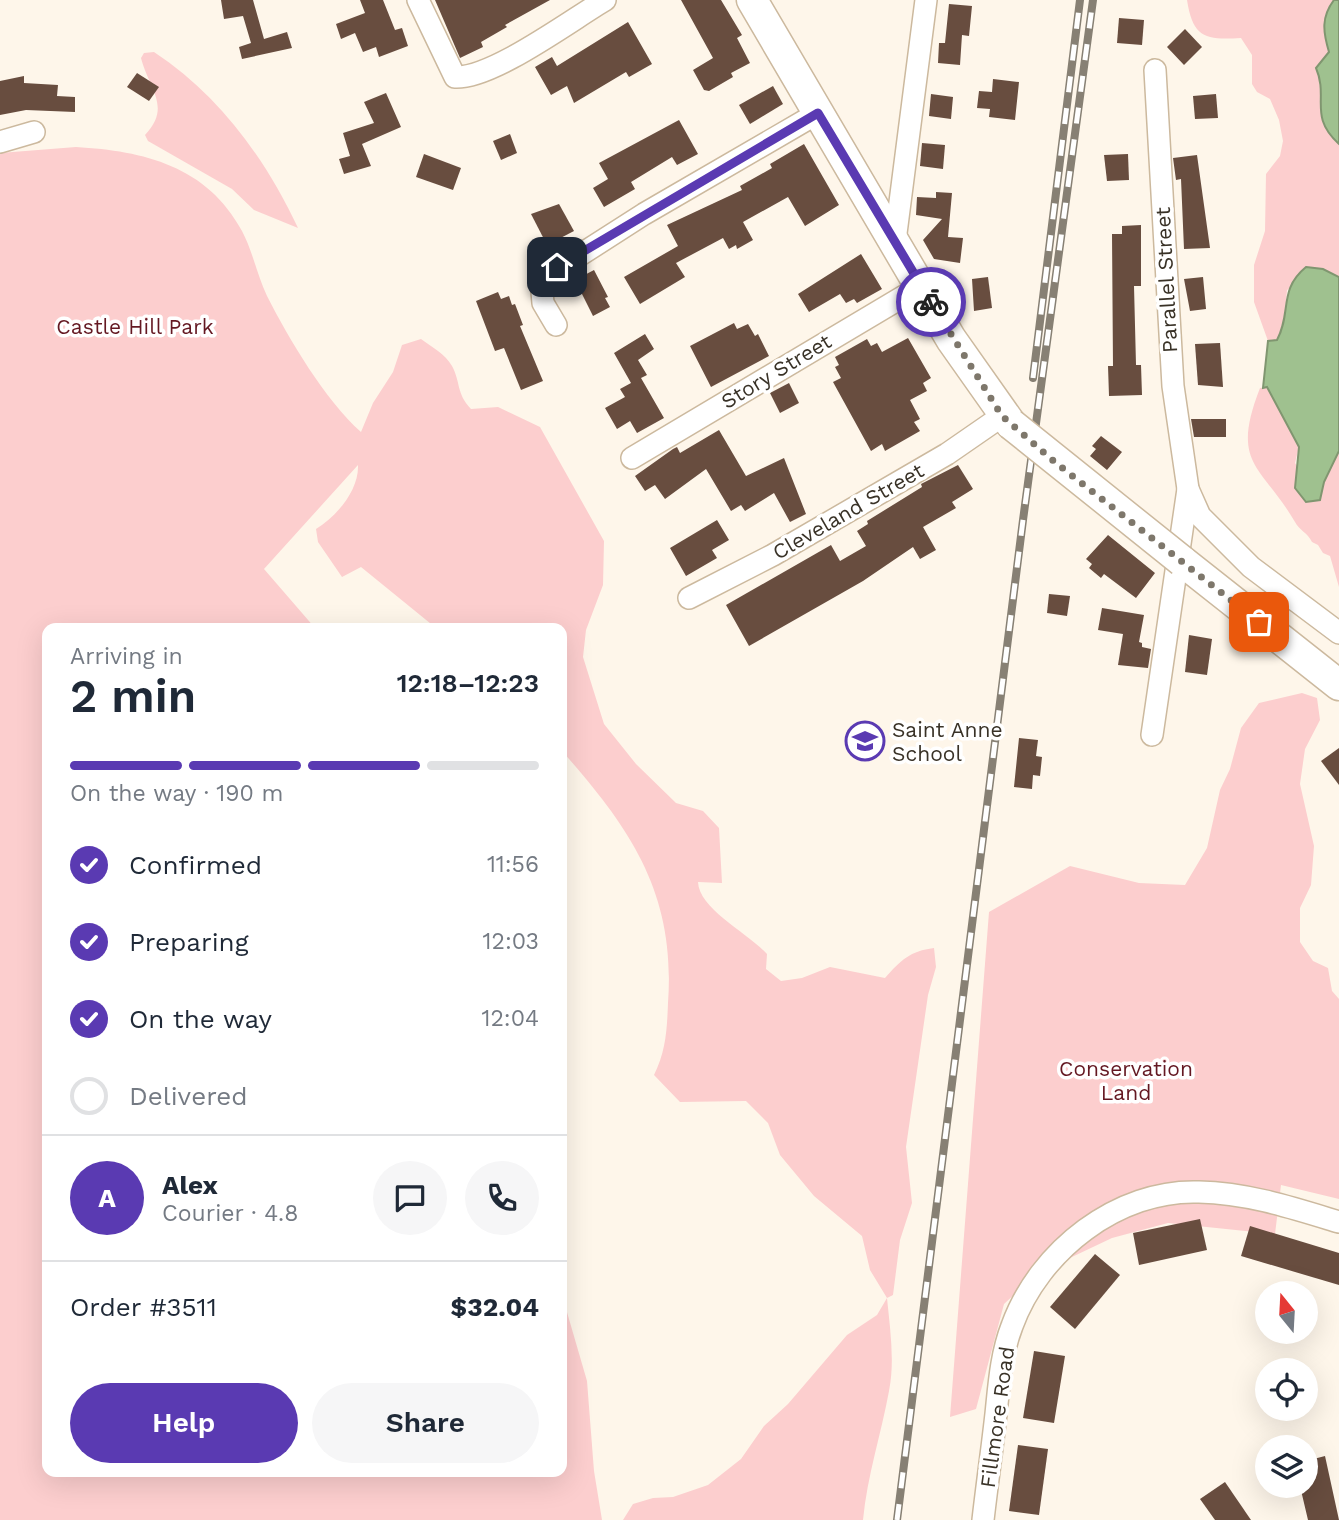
<!DOCTYPE html>
<html lang="en">
<head>
<meta charset="utf-8">
<style>
	body { margin:0; font-family:"Work Sans",sans-serif; background:#f6f6f7; color:#1f2937; height:100vh; display:flex; flex-direction:column; font-size:26px; white-space:nowrap }
	* { box-sizing:border-box; margin:0 }
	p { font-size:23px; color:#747a83 }
	.icon { flex:none; width:38px; height:38px; fill:none; stroke:currentColor; stroke-width:2; stroke-linecap:round; stroke-linejoin:round }
	.map { position:relative; flex:1; overflow:hidden }
	.drawer { position:absolute; left:42px; top:623px; width:525px; height:854px; display:flex; flex-direction:column; background:#fff; border-radius:14px; box-shadow:0 7px 28px #0002 }
	.drawer>* { flex:none }
	.needle { width:46px; rotate:342deg }
	.buttons { position:absolute; left:1255px; top:1281px; display:grid; gap:14px }
	.buttons a { display:grid; place-items:center; width:63px; height:63px; border-radius:50%; background:#fff; box-shadow:0 7px 28px #0002; font-size:35px }
	.pin { position:absolute; display:grid; place-items:center; width:60px; height:60px; color:#fff; margin:-30px; border-radius:14px; box-shadow:0 4px 10px #0006 }
	.courier { position:absolute; display:grid; place-items:center; width:70px; height:70px; margin:-35px; border:5px solid #5a3ab2; border-radius:50%; background:#fff; color:#222; box-shadow:0 2px 9px #0007 }
	.head em { font-style:normal; font-weight:600 }
	.head div { display:flex; flex-direction:column-reverse }
	.head { display:flex; align-items:center; justify-content:space-between; height:119px; padding:0 28px }
	h1 { font-size:46px; font-weight:600; line-height:52px }
	.bar { display:grid; grid-template-columns:repeat(4,1fr); gap:10px 7px; align-content:center; height:84px; padding:0 28px }
	.bar i { height:9px; border-radius:5px; background:#e0e1e3 }
	.bar .current { background:#5a3ab2 }
	.bar p { grid-column:span 4 }
	.line { display:flex; align-items:center; gap:18px; padding:0 28px; border-top:2px solid #e0e1e3 }
	.line div { flex:1 }
	.round { display:grid; place-items:center; flex:none; width:74px; height:74px; border-radius:37px; background:#f6f6f7 }
	ol { padding:0 28px; list-style:none }
	li { display:flex; align-items:center; gap:21px; height:77px }
	li p { margin-inline-start:auto }
	li .icon { padding:7px; border-radius:50%; background:#5a3ab2; color:#fff; stroke-width:4 }
	li:last-child { color:#747a83 }
	li i { width:38px; height:38px; border:4px solid #e0e1e3; border-radius:50% }
	.primary-button { display:flex; gap:14px; margin-top:auto; padding:14px 28px }
	.primary-button a { flex:1; height:80px; border-radius:42px; background:#5a3ab2; color:#fff; font-size:28px; font-weight:600; line-height:80px; text-align:center }
	.primary-button a+a { background:#f6f6f7; color:#1f2937 }
	.map>svg:first-child { display:block }
</style>
</head>
<body>
<div class="map">
<svg width="1339" height="1520" viewBox="0 0 1339 1520">
	<rect width="100%" height="100%" fill="#fef6ea"/>
	<g fill="#fccece">
		<path d="M1187,0h147c-12,16 -11,33 -5,52l-13,16c13,29 -8,48 23,76v133l-16,-8 -36,21 -3,36 -7,14 -9,1 -14,-39v-37l11,-34 1,-57 14,-18 3,-15 -4,-21 -9,-21 -13,-7 -5,-8v-29l-11,-17c-36,2 -48,0 -54,-38z"/>
		<path d="M154,52c65,43 111,106 144,176l-44,-18 -22,-21 -84,-48 -3,-6c27,-28 4,-46 -4,-77l3,-5z"/>
		<path d="M76,147c68,4 131,19 166,84 11,21 15,44 25,65 22,43 58,104 94,136l12,-29 20,-31 9,-27 19,-6c11,8 24,15 31,27 9,17 4,27 19,43l27,-2 42,20 64,114 -1,44 -17,45 -3,27 21,67 32,40 40,39 27,8 16,17 3,55 -24,-1c1,27 50,51 69,72l-1,15 15,12 21,-3 28,-11 55,11c16,-18 25,-27 49,-30l2,19 -8,28 -22,152 6,56 -12,37 -7,55 -6,3c3,31 8,63 2,93 -8,44 -22,85 -26,129h-240l10,-16 20,-6 20,-1 35,-12 33,-26 23,-33 24,-22 59,-69 30,-20 10,-17 -17,-28 -8,-34 -48,-40 -34,-41 -12,-32 -22,-22 -66,1 -26,-27c12,-24 13,-46 14,-72 8,-109 -37,-174 -106,-252v-123h-126l-75,-61 -19,10 -24,-35 -2,-13c21,-13 43,-39 42,-64l-94,104 51,59h-268v844h515v-177l25,86 7,90 8,49h-602v-1367z"/>
		<path d="M1267,387l32,60 -4,16 25,37 4,-18 15,-31v136l-9,-31 -7,-3 -5,-8 -6,-3c-4,-9 -13,-12 -17,-20 -34,-58 -65,-57 -35,-134z"/>
		<polygon points="1302,693 1317,698 1320,720 1305,749 1300,784 1314,846 1311,885 1300,908 1300,942 1313,961 1328,968 1332,991 1339,999 1339,1199 1281,1185 1275,1234 1168,1223 1112,1238 1036,1274 1004,1304 976,1409 950,1417 989,912 1070,866 1139,883 1185,885 1207,848 1220,790 1230,769 1241,728 1259,703"/>
	</g>
	<g fill="#9fc18f" stroke="#809670" stroke-width="2">
		<path d="M1334,0h5v144c-31,-28 -10,-46 -23,-76l13,-16c-6,-20 -8,-35 5,-52z"/>
		<path d="M1306,267l17,2 16,8v174l-15,31 -4,18 -14,2 -11,-14 4,-41 -32,-60 -4,1 5,-47 9,-1c15,-28 1,-50 29,-73z"/>
	</g>
	<g fill="#684d3f">
		<polygon points="221,0 253,0 264,39 287,32 292,48 242,59 239,47 251,43 243,16 224,19"/>
		<polygon points="360,0 383,0 395,30 402,28 408,46 379,57 376,47 363,52 355,33 341,39 336,24 365,13"/>
		<polygon points="435,0 550,0 505,25 507,27 481,42 483,47 460,58"/>
		<polygon points="681,0 721,0 742,35 737,38 750,63 731,73 733,77 709,91 704,90 693,70 713,58"/>
		<polygon points="949,4 972,6 969,36 962,35 960,65 938,63 939,43 945,43"/>
		<polygon points="1119,18 1144,20 1142,45 1117,43"/>
		<polygon points="628,22 652,64 629,77 626,72 574,103 567,86 551,95 535,67 552,57 557,66"/>
		<polygon points="1185,29 1202,47 1184,65 1167,47"/>
		<polygon points="137,73 159,87 149,101 127,87"/>
		<polygon points="24,76 24,83 58,85 57,96 75,97 75,112 26,110 0,115 0,81"/>
		<polygon points="993,79 1019,82 1015,120 989,117 990,109 977,108 979,91 992,92"/>
		<polygon points="773,86 783,104 750,124 739,105"/>
		<polygon points="386,93 401,127 362,144 371,166 344,174 339,159 350,156 343,133 374,123 364,102"/>
		<polygon points="931,94 953,97 951,119 929,116"/>
		<polygon points="1216,94 1218,118 1195,119 1193,96"/>
		<polygon points="679,120 698,154 677,165 672,157 631,182 635,189 604,207 593,188 608,179 599,163"/>
		<polygon points="510,134 517,153 501,160 493,141"/>
		<polygon points="922,143 945,145 943,169 920,166"/>
		<polygon points="804,144 839,205 805,226 788,197 743,222 753,240 737,249 736,245 729,249 723,238 676,263 685,277 640,304 624,277 678,246 667,225 742,190 740,186 772,168 770,164"/>
		<polygon points="424,154 461,168 453,190 416,177"/>
		<polygon points="1128,154 1129,180 1107,181 1104,155"/>
		<polygon points="1197,155 1210,248 1184,249 1181,179 1176,180 1173,158"/>
		<polygon points="936,192 952,193 948,237 963,238 960,263 934,259 923,240 942,219 916,215 917,197 936,198"/>
		<polygon points="559,204 574,231 547,245 531,214"/>
		<polygon points="1141,225 1141,286 1134,286 1136,365 1141,365 1142,395 1109,396 1108,366 1113,366 1112,234 1122,234 1122,226"/>
		<polygon points="861,254 882,289 857,303 854,299 846,303 840,294 809,312 798,294"/>
		<polygon points="594,270 608,297 605,298 610,307 593,316 575,280"/>
		<polygon points="988,277 992,308 974,311 972,279"/>
		<polygon points="1203,277 1206,309 1190,311 1184,279"/>
		<polygon points="498,292 501,299 509,296 512,305 515,304 523,325 520,326 543,381 521,390 504,348 495,351 476,301"/>
		<polygon points="734,323 737,329 748,324 755,336 758,334 769,356 711,387 690,346"/>
		<polygon points="645,334 654,349 638,360 647,375 641,378 664,418 637,433 630,421 617,429 605,408 625,397 620,389 631,383 614,353"/>
		<polygon points="908,338 931,378 923,383 927,391 910,400 920,419 914,422 920,431 885,451 882,444 871,451 833,382 841,378 835,367 839,365 835,357 867,339 871,346 877,343 882,352"/>
		<polygon points="1220,343 1223,387 1198,385 1195,344"/>
		<polygon points="789,383 799,403 780,413 770,393"/>
		<polygon points="1191,419 1226,419 1226,437 1194,437"/>
		<polygon points="719,430 746,476 784,458 806,514 790,522 774,493 745,511 741,505 731,511 706,469 665,499 655,485 645,491 635,476 673,449 677,447 680,453"/>
		<polygon points="1101,436 1122,452 1107,470 1090,456 1096,449 1092,446"/>
		<polygon points="958,465 973,489 952,502 956,508 923,527 936,550 920,559 913,547 863,581 749,646 726,605 831,545 840,561 866,546 857,531 868,524 867,521 922,487 921,484"/>
		<polygon points="717,520 729,540 712,550 717,558 686,576 670,548"/>
		<polygon points="1108,535 1155,573 1136,598 1104,574 1101,578 1089,568 1092,564 1086,559"/>
		<polygon points="1049,594 1070,596 1067,616 1047,613"/>
		<polygon points="1102,608 1144,615 1139,642 1142,643 1142,647 1151,649 1148,668 1118,665 1123,634 1098,630"/>
		<polygon points="1189,635 1212,639 1207,675 1185,672"/>
		<polygon points="1019,738 1038,740 1036,756 1042,757 1040,776 1033,775 1032,789 1014,787"/>
		<polygon points="1339,748 1339,785 1321,761"/>
		<polygon points="1200,1219 1207,1250 1139,1265 1133,1233"/>
		<polygon points="1250,1226 1339,1253 1339,1285 1241,1256"/>
		<polygon points="1095,1254 1120,1275 1075,1329 1050,1307"/>
		<polygon points="1034,1351 1065,1356 1054,1423 1023,1418"/>
		<polygon points="1018,1445 1048,1449 1039,1515 1009,1511"/>
		<polygon points="1325,1456 1339,1520 1308,1520 1300,1486 1306,1486 1306,1461"/>
		<polygon points="1225,1482 1251,1520 1215,1520 1200,1499"/>
	</g>
	<g fill="none" stroke-linecap="round" stroke-linejoin="round">
		<defs>
			<g id="street">
				<path d="M418,0l37,77c37,2 116,-57 150,-77"/>
				<polyline points="1155,70 1173,386 1188,489 1200,516 1251,567 1339,633"/>
				<polyline points="0,142 34,132"/>
				<polyline points="895,241 926,0"/>
				<polyline points="556,325 543,303 541,280 644,214 818,113"/>
				<polyline points="632,458 921,286"/>
				<polyline points="689,598 773,555 947,454 1002,416"/>
				<polyline points="1152,735 1188,489"/>
				<path d="M983,1520c4,-35 9,-70 13,-106 3,-29 5,-60 16,-88 27,-75 106,-137 187,-134 49,1 94,16 140,30"/>
			</g>
			<g id="secondary">
				<polyline points="752,0 951,339 1011,424"/>
				<polyline points="1182,561 1339,685"/>
			</g>
		</defs>
		<use href="#street" stroke="#ccb99e" stroke-width="24"/>
		<use href="#secondary" stroke="#ccb99e" stroke-width="33"/>
		<use href="#street" stroke="#fff" stroke-width="21"/>
		<use href="#secondary" stroke="#fff" stroke-width="30"/>
		<defs>
			<g id="rail">
				<polyline points="1033,378 1080,0"/>
				<polyline points="897,1520 1023,520 1093,0"/>
			</g>
		</defs>
		<use href="#rail" stroke="#878074" stroke-width="8"/>
		<use href="#rail" stroke="#fff" stroke-width="5" stroke-dasharray="16" stroke-linecap="butt"/>
		<defs>
			<polyline id="secondary-bridge" points="1011,424 1182,561"/>
		</defs>
		<use href="#secondary-bridge" stroke="#ccb99e" stroke-width="33" stroke-linecap="butt"/>
		<use href="#secondary-bridge" stroke="#fff" stroke-width="30"/>
	</g>
	<g fill="none" stroke-linecap="round" stroke-linejoin="round">
		<polyline stroke="#7e776b" stroke-width="7" stroke-dasharray="0 12.6" points="931,302 1002,416 1056,463 1259,622"/>
		<polyline stroke="#5a3ab2" stroke-width="9" points="557,267 818,113 931,302"/>
	</g>
	<defs>
		<symbol id="school-ring" viewBox="-11 -11 22 22"><circle r="9.5" fill="#fff" stroke="#5a3ab2" stroke-width="1.5"/><path d="M0-5L7-2L0 1L-7-2ZM-4 1L0 2.5L4 1V4Q0 6-4 4Z" fill="#5a3ab2"/></symbol>
	</defs>
	<g fill-rule="evenodd">
		<use href="#school-ring" x="843" y="719" width="44" height="44"/>
	</g>
	<g text-anchor="middle" dominant-baseline="central" stroke-width="7" stroke-linejoin="round" paint-order="stroke">
		<g font-size="21" fill="#393227" stroke="#fff">
			<text transform="translate(1166 280) rotate(-93)">Parallel Street</text>
			<text transform="translate(776 371) rotate(-31)">Story Street</text>
			<text transform="translate(848 511) rotate(-30)">Cleveland Street</text>
			<text transform="translate(997 1417) rotate(-82)">Fillmore Road</text>
		</g>
		<g font-size="21" fill="#641822" stroke="#fff">
			<text x="135" y="326">Castle Hill Park</text>
			<text x="1126" y="1068">Conservation<tspan x="1126" dy="24">Land</tspan></text>
		</g>
		<g font-size="21" fill="#393227" stroke="#fff" text-anchor="start">
			<text x="892" y="729">Saint Anne<tspan x="892" dy="24">School</tspan></text>
		</g>
	</g>
</svg>
<div class="buttons">
<a><svg class="needle" viewBox="-14 -14 28 28"><path d="M0-13l5 13h-10z" fill="#e53935"/><path d="M0 13l5-13h-10z" fill="#747a83"/></svg></a>
<a><svg class="icon" aria-label="locate" viewBox="0 0 24 24"><circle cx="12" cy="12" r="6"/><path d="M12 2v4M12 18v4M2 12h4M18 12h4"/></svg></a>
<a><svg class="icon" aria-label="layers" viewBox="0 0 24 24"><path d="M12 4l9 5-9 5-9-5zM3 14l9 5 9-5"/></svg></a>
</div>
<div class="pin" style="left:1259px;top:622px;background:#ea580c"><svg class="icon" aria-label="bag" viewBox="0 0 24 24"><path d="M5 8h14l-1 12H6zM9 8a3 3 0 0 1 6 0"/></svg></div>
<div class="pin" style="left:557px;top:267px;background:#1f2937"><svg class="icon" aria-label="home" viewBox="0 0 24 24"><path d="M3 11l9-7 9 7M6 9v11h12V9"/></svg></div>
<div class="courier" style="left:931px;top:302px"><svg class="icon" aria-label="bike" viewBox="0 0 24 24"><circle cx="6" cy="16" r="4"/><circle cx="18" cy="16" r="4"/><path d="M6 16l4-8h5l3 8M10 8l3 8H6M13 5h3"/></svg></div>
<section class="drawer">
<div class="head"><div><h1>2 min</h1><p>Arriving in</p></div><em>12:18–12:23</em></div>
<div class="bar"><i class="current"></i><i class="current"></i><i class="current"></i><i></i><p>On the way · 190 m</p></div>
<ol>
<li><svg class="icon" aria-label="check" viewBox="0 0 24 24"><path d="M5 12l5 5 9-10"/></svg>Confirmed<p>11:56</p></li>
<li><svg class="icon" aria-label="check" viewBox="0 0 24 24"><path d="M5 12l5 5 9-10"/></svg>Preparing<p>12:03</p></li>
<li><svg class="icon" aria-label="check" viewBox="0 0 24 24"><path d="M5 12l5 5 9-10"/></svg>On the way<p>12:04</p></li>
<li><i></i>Delivered</li>
</ol>
<div class="line" style="height:126px"><b class="round" style="background:#5a3ab2;color:#fff">A</b><div><b>Alex</b><p>Courier · 4.8</p></div><a class="round"><svg class="icon" aria-label="chat" viewBox="0 0 24 24"><path d="M4 5h16v11H9l-5 4z"/></svg></a><a class="round"><svg class="icon" aria-label="phone" viewBox="0 0 24 24"><path d="M5 4h4l2 5-3 2q2 4 5 5l2-3 5 2v4C11 20 4 13 5 4z"/></svg></a></div>
<div class="line" style="height:91px"><div>Order #3511</div><b>$32.04</b></div>
<div class="primary-button"><a>Help</a><a>Share</a></div>
</section>
</div>
</body>
</html>
